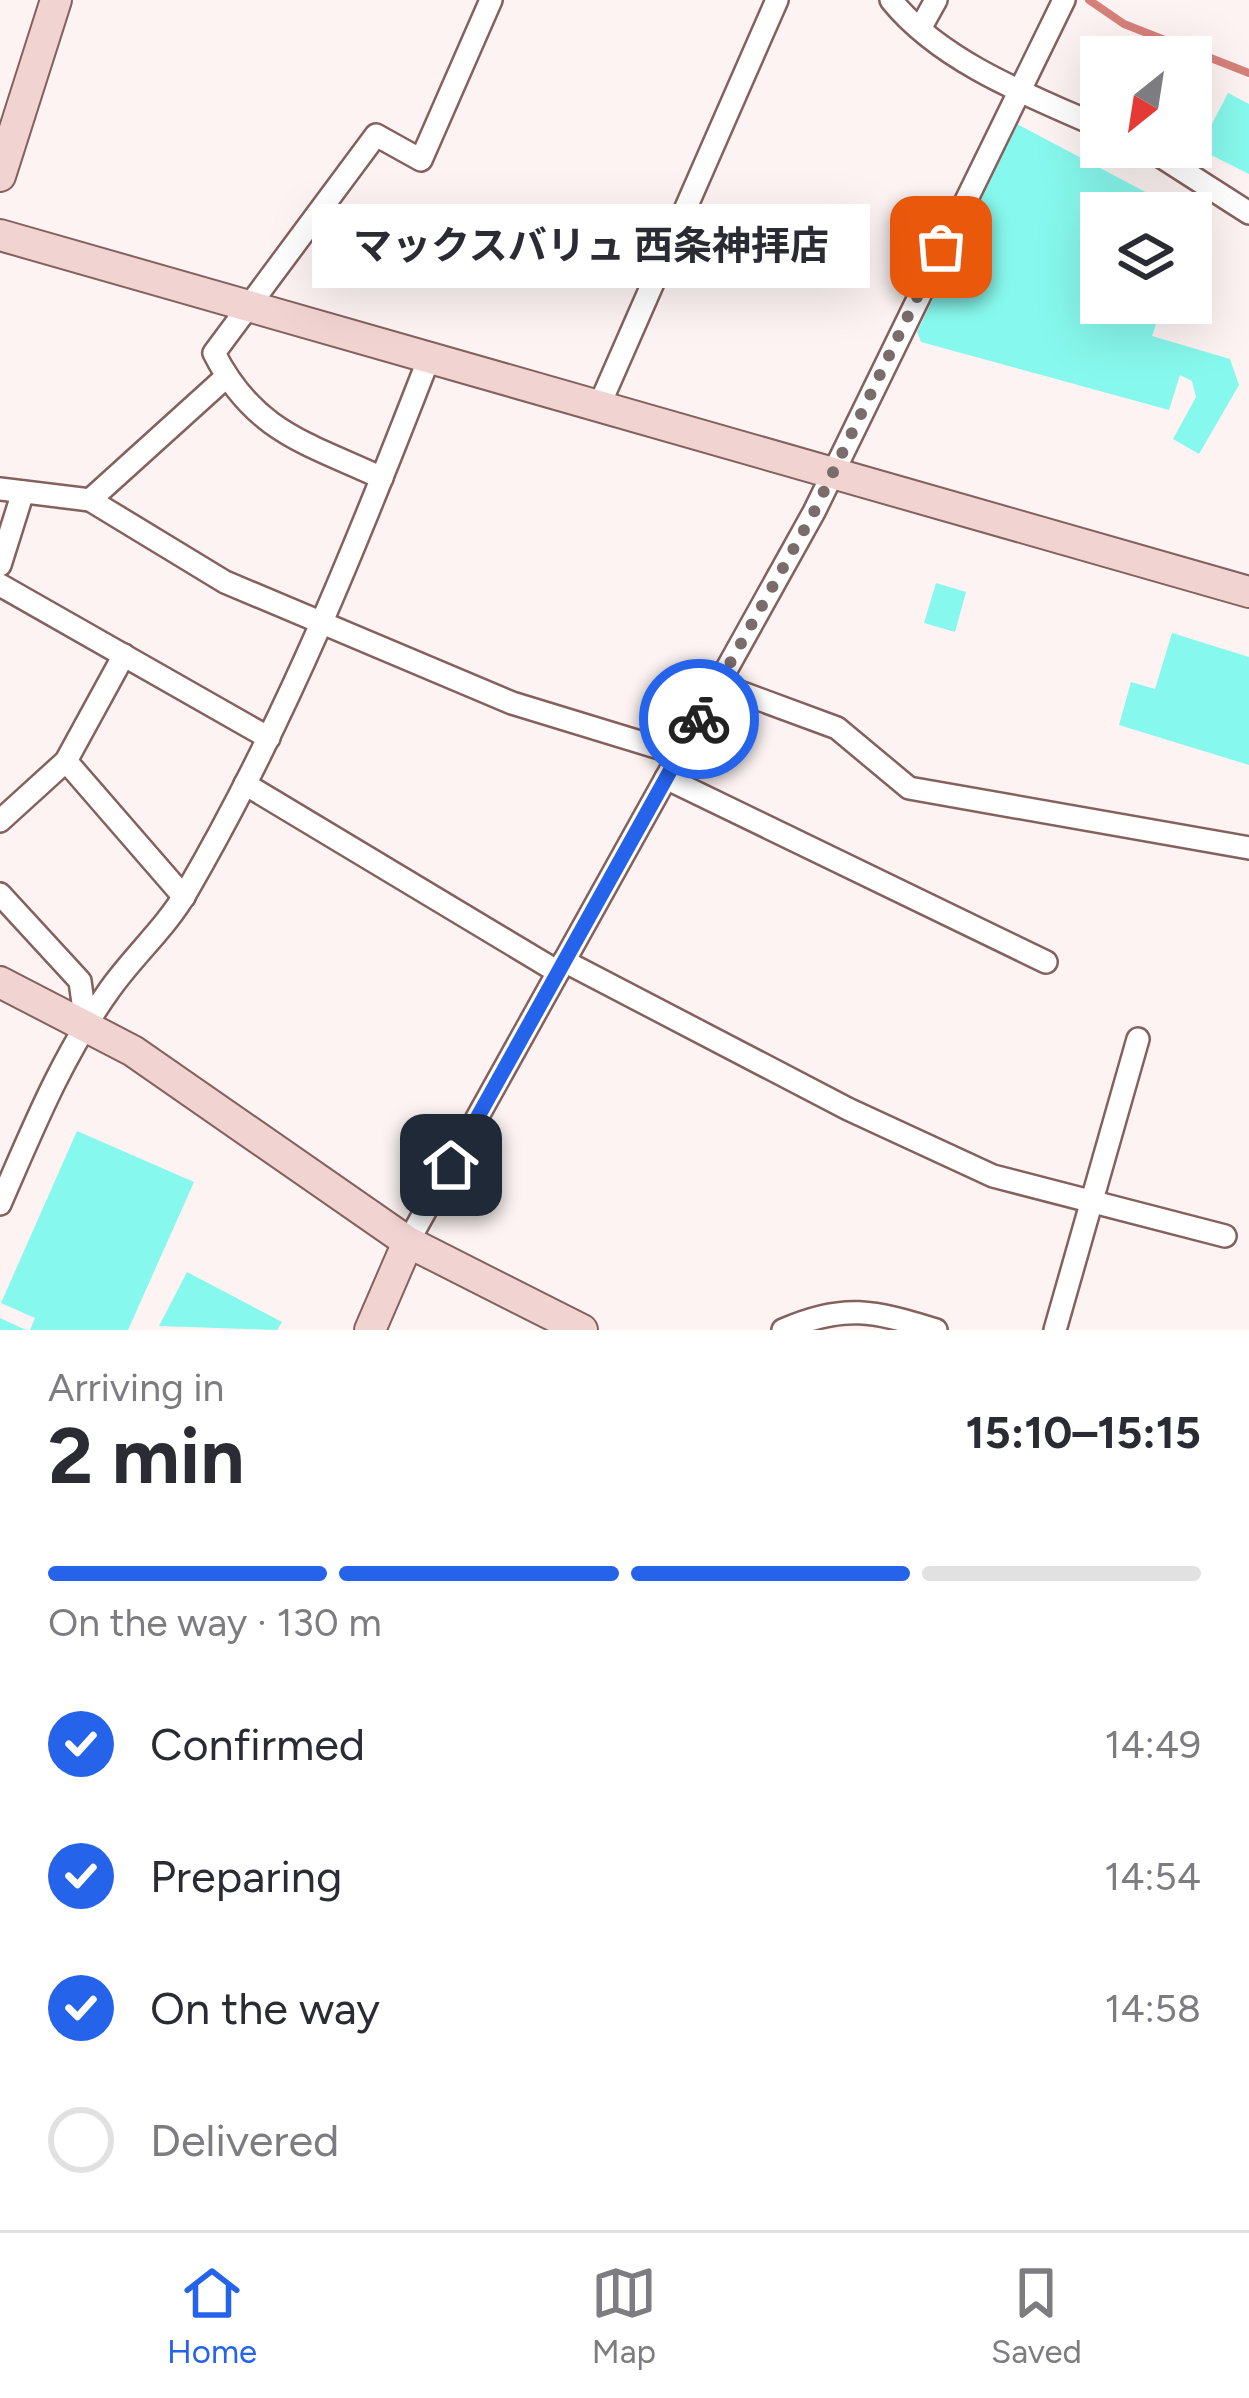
<!DOCTYPE html>
<html lang="en">
<head>
<meta charset="utf-8">
<style>
	body { margin:0; font-family:Figtree,"Noto Sans JP",sans-serif; background:#f7f7f7; color:#2b2b33; height:100vh; display:flex; flex-direction:column; font-size:45px; white-space:nowrap }
	* { box-sizing:border-box; margin:0 }
	p { font-size:39px; color:#7c7c81 }
	.icon { flex:none; width:66px; height:66px; fill:none; stroke:currentColor; stroke-width:2; stroke-linecap:round; stroke-linejoin:round }
	.map { position:relative; height:1330px; overflow:hidden }
	.drawer { display:flex; flex-direction:column; background:#fff; flex:1 }
	.drawer>* { flex:none }
	.needle { width:78px; rotate:210deg }
	.tools { position:absolute; left:1080px; top:36px; display:grid; gap:24px }
	.tools a { display:grid; place-items:center; width:132px; height:132px; border-radius:0px; background:#fff; box-shadow:0 12px 48px #0002; font-size:60px }
	.pin { position:absolute; display:grid; place-items:center; width:102px; height:102px; color:#fff; margin:-51px; border-radius:24px; box-shadow:0 6px 18px #0006 }
	.courier { position:absolute; display:grid; place-items:center; width:120px; height:120px; margin:-60px; border:9px solid #2563eb; border-radius:50%; background:#fff; color:#222; box-shadow:0 3px 15px #0007 }
	.bubble { position:absolute; height:84px; border-radius:0px; background:#fff; box-shadow:0 12px 48px #0002; font-size:39px; font-weight:700; line-height:84px; text-align:center }
	.overview em { font-style:normal; font-weight:700 }
	.overview div { display:flex; flex-direction:column-reverse }
	.overview { display:flex; align-items:center; justify-content:space-between; height:204px; padding:0 48px }
	h1 { font-size:78px; font-weight:700; line-height:90px }
	.bar { display:grid; grid-template-columns:repeat(4,1fr); gap:18px 12px; align-content:center; height:144px; padding:0 48px }
	.bar i { height:15px; border-radius:9px; background:#e1e1e2 }
	.bar .selected { background:#2563eb }
	.bar p { grid-column:span 4 }
	ol { padding:0 48px; list-style:none }
	li { display:flex; align-items:center; gap:36px; height:132px }
	li p { margin-inline-start:auto }
	li .icon { padding:12px; border-radius:50%; background:#2563eb; color:#fff; stroke-width:4 }
	li:last-child { color:#7c7c81 }
	li i { width:66px; height:66px; border:6px solid #e1e1e2; border-radius:50% }
	.tab-bar { display:flex; justify-content:space-around; align-items:center; height:168px; border-top:3px solid #e1e1e2; background:#fff; font-size:33px; color:#7c7c81 }
	.tab-bar a { display:grid; justify-items:center; gap:6px }
	.tab-bar .selected { color:#2563eb }
	.map>svg:first-child { display:block }
</style>
</head>
<body>
<div class="map">
<svg width="1249" height="1330" viewBox="0 0 1249 1330">
	<rect width="100%" height="100%" fill="#fcf3f2"/>
	<g fill="none" stroke-linecap="round" stroke-linejoin="round">
		<polyline stroke="#d5817a" stroke-width="8" points="1089,0 1124,24 1249,73"/>
	</g>
	<g fill="#87f8ed">
		<polygon points="1228,93 1249,104 1249,174 1199,149"/>
		<polygon points="1017,124 1185,213 1101,213 1101,303 1163,303 1152,336 1230,359 1239,385 1199,454 1173,439 1196,397 1192,381 1180,375 1169,410 921,342 917,332"/>
		<polygon points="936,583 966,592 955,632 924,623"/>
		<polygon points="1172,633 1249,657 1249,765 1119,725 1131,682 1155,689"/>
		<polygon points="77,1131 194,1182 128,1330 30,1330 35,1318 1,1303"/>
		<polygon points="187,1272 282,1322 277,1330 159,1326"/>
		<polygon points="0,1318 26,1330 0,1330"/>
	</g>
	<g fill="none" stroke-linecap="round" stroke-linejoin="round">
		<defs>
			<g id="street">
				<path d="M891,0c50,62 139,96 210,127"/>
				<polyline points="921,27 936,0"/>
				<polyline points="1146,147 1249,213"/>
				<polyline points="599,406 777,0"/>
				<path d="M382,478c-75,-35 -128,-46 -168,-125l162,-218 45,25 70,-160"/>
				<polyline points="0,489 90,500 225,582 512,703 679,754"/>
				<polyline points="90,500 226,377"/>
				<polyline points="0,565 23,492"/>
				<polyline points="0,585 269,738"/>
				<polyline points="718,684 837,728 909,788 1249,848"/>
				<polyline points="66,761 184,897"/>
				<polyline points="666,778 1046,962"/>
				<polyline points="245,784 558,972"/>
				<polyline points="0,821 66,761 124,655"/>
				<polyline points="0,894 80,981 86,1025"/>
				<polyline points="564,961 848,1109 993,1176 1225,1236"/>
				<path d="M0,1204c32,-73 61,-146 108,-212 24,-35 58,-64 79,-101 99,-170 171,-350 242,-533"/>
				<polyline points="408,1242 814,512 1064,0"/>
				<path d="M783,1330c61,-27 91,-19 153,0"/>
				<polyline points="1055,1330 1138,1039"/>
			</g>
			<g id="secondary">
				<polyline points="0,176 56,0"/>
				<polyline points="0,235 1249,592"/>
				<polyline points="0,982 133,1051 408,1242 582,1330"/>
				<polyline points="370,1330 408,1242"/>
			</g>
		</defs>
		<use href="#street" stroke="#85615e" stroke-width="26"/>
		<use href="#secondary" stroke="#85615e" stroke-width="34"/>
		<use href="#street" stroke="#fff" stroke-width="21"/>
		<use href="#secondary" stroke="#f1d4d2" stroke-width="30"/>
	</g>
	<g fill="none" stroke-linecap="round" stroke-linejoin="round">
		<polyline stroke="#796c6a" stroke-width="12" stroke-dasharray="0 21.6" points="699,719 814,512 941,247"/>
		<polyline stroke="#2563eb" stroke-width="15" points="451,1165 699,719"/>
	</g>
</svg>
<div class="tools">
<a><svg class="needle" viewBox="-14 -14 28 28"><path d="M0-13l5 13h-10z" fill="#e53935"/><path d="M0 13l5-13h-10z" fill="#7c7c81"/></svg></a>
<a><svg class="icon" aria-label="layers" viewBox="0 0 24 24"><path d="M12 4l9 5-9 5-9-5zM3 14l9 5 9-5"/></svg></a>
</div>
<div class="pin" style="left:941px;top:247px;background:#ea580c"><svg class="icon" aria-label="bag" viewBox="0 0 24 24"><path d="M5 8h14l-1 12H6zM9 8a3 3 0 0 1 6 0"/></svg></div>
<div class="pin" style="left:451px;top:1165px;background:#1f2937"><svg class="icon" aria-label="home" viewBox="0 0 24 24"><path d="M3 11l9-7 9 7M6 9v11h12V9"/></svg></div>
<div class="courier" style="left:699px;top:719px"><svg class="icon" aria-label="bike" viewBox="0 0 24 24"><circle cx="6" cy="16" r="4"/><circle cx="18" cy="16" r="4"/><path d="M6 16l4-8h5l3 8M10 8l3 8H6M13 5h3"/></svg></div>
<div class="bubble" style="left:312px;top:204px;width:558px">マックスバリュ 西条神拝店</div>
</div>
<section class="drawer">
<div class="overview"><div><h1>2 min</h1><p>Arriving in</p></div><em>15:10–15:15</em></div>
<div class="bar"><i class="selected"></i><i class="selected"></i><i class="selected"></i><i></i><p>On the way · 130 m</p></div>
<ol>
<li><svg class="icon" aria-label="check" viewBox="0 0 24 24"><path d="M5 12l5 5 9-10"/></svg>Confirmed<p>14:49</p></li>
<li><svg class="icon" aria-label="check" viewBox="0 0 24 24"><path d="M5 12l5 5 9-10"/></svg>Preparing<p>14:54</p></li>
<li><svg class="icon" aria-label="check" viewBox="0 0 24 24"><path d="M5 12l5 5 9-10"/></svg>On the way<p>14:58</p></li>
<li><i></i>Delivered</li>
</ol>
</section>
<nav class="tab-bar">
<a class="selected"><svg class="icon" aria-label="home" viewBox="0 0 24 24"><path d="M3 11l9-7 9 7M6 9v11h12V9"/></svg>Home</a>
<a><svg class="icon" aria-label="map" viewBox="0 0 24 24"><path d="M3 6l6-2 6 2 6-2v14l-6 2-6-2-6 2zM9 4v14M15 6v14"/></svg>Map</a>
<a><svg class="icon" aria-label="saved" viewBox="0 0 24 24"><path d="M7 4h10v16l-5-4-5 4z"/></svg>Saved</a>
</nav>
</body>
</html>
